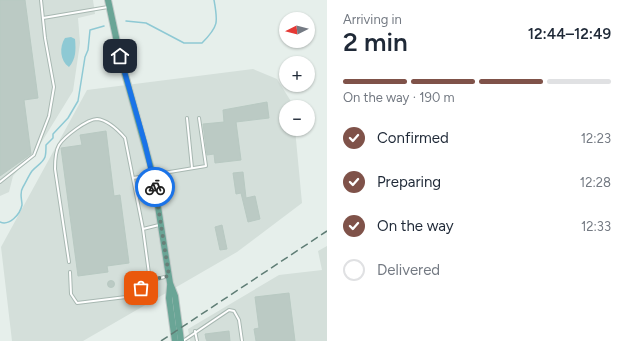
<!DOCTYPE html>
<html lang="en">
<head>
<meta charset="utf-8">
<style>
	body { margin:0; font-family:Figtree,sans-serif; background:#f2f2f3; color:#1f2937; height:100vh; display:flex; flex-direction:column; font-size:15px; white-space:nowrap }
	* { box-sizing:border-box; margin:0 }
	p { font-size:13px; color:#747a83 }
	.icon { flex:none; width:22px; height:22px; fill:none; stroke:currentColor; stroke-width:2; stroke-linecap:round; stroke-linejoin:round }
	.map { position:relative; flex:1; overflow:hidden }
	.drawer { display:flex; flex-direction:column; background:#fff; width:300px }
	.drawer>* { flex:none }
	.needle { width:26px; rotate:264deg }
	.controls { position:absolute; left:279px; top:12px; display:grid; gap:8px }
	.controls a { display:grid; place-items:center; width:36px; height:36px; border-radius:50%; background:#fff; box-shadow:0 1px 3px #0004; font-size:20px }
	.pin { position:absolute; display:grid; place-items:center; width:34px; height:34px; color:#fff; margin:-17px; border-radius:8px; box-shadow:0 2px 6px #0006 }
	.courier { position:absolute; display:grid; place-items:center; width:40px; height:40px; margin:-20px; border:3px solid #1a73e8; border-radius:50%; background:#fff; color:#222; box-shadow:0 1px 5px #0007 }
	.summary em { font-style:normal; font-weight:600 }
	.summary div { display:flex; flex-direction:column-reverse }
	.summary { display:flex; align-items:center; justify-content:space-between; height:68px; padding:0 16px }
	h1 { font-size:26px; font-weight:600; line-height:30px }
	.bar { display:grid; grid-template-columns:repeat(4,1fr); gap:6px 4px; align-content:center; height:48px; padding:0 16px }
	.bar i { height:5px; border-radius:3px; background:#e0e1e3 }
	.bar .current { background:#7f5249 }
	.bar p { grid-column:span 4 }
	ol { padding:0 16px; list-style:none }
	li { display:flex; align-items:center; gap:12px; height:44px }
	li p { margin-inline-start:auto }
	li .icon { padding:4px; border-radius:50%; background:#7f5249; color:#fff; stroke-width:4 }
	li:last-child { color:#747a83 }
	li i { width:22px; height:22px; border:2px solid #e0e1e3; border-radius:50% }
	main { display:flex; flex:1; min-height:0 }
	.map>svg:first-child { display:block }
</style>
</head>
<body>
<main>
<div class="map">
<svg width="327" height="341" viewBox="0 0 327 341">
	<rect width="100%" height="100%" fill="#e6efeb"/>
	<g fill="#d4dfda">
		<polygon points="0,0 93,0 95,14 78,18 80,43 73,91 41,143 13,176 9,192 0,196"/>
		<polygon points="253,69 277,79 292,103 292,107 286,107 286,129 295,129 302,203 237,252 83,341 12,341 1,247 87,90"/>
		<polygon points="327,246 327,341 190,341 188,329 279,275 322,270 318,251"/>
	</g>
	<path fill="#8ec9d4" d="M71,37l4,2c1,11 1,20 -6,28 -9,-6 -10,-20 -4,-29z"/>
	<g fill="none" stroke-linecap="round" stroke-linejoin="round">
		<g stroke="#8ec9d4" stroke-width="1.5">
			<path d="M126,21l20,2 38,20h18c17,-17 16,-21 12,-43"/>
			<path d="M0,222c9,4 20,-7 22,-17 0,-6 -3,-12 1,-18 3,-5 6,-12 9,-16 4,-5 11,-8 13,-14 1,-3 1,-8 1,-12l7,-7v-4l15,-16 10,-17 7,-44 3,-7 2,-20 14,-4"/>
		</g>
	</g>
	<g fill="#bbcac4" stroke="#b8c9c2">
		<polygon points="0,0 25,0 38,98 24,100 31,154 0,176"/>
		<polygon points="267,102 269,118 236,122 241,160 215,163 214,154 207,155 203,124 224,122 223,110"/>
		<polygon points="106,131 114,196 120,195 129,263 107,266 108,272 78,276 61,148 82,145 80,135"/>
		<polygon points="243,172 246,198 255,196 260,219 248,222 241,193 236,194 233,173"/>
		<polygon points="222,225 227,249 220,250 215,227"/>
		<circle cx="111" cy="284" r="3.5"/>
		<polygon points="289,293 295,341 256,341 254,329 259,328 255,297"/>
		<polygon points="229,331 230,341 207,341 206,339 205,334"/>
	</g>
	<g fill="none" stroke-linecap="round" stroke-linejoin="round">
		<defs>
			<g id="service">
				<polyline points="43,18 108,7"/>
				<polyline points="187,118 192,168"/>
				<polyline points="133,178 206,166 199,118"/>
				<polyline points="0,182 34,155 49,116 54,87 45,38 41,0"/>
				<path d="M69,262l-14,-93c0,-7 0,-17 4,-24 5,-8 28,-26 38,-26 11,1 21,11 28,19l18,91"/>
				<polyline points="70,272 71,294 77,303 126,297 150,281 168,276"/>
				<polyline points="150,281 143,229 159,225"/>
				<polyline points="195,331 197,341"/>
				<polyline points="183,341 229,310 234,311 239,320 242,341"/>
			</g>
			<g id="primary">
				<polyline points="108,0 120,56 153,175 170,283 175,296 181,341"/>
				<polyline points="170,286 169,298 175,341"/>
			</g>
		</defs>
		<use href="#service" stroke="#a8b8b2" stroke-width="4"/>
		<use href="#primary" stroke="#c2cac8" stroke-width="8"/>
		<use href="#service" stroke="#fff" stroke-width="2"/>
		<use href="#primary" stroke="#6aa596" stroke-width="6"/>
		<polyline stroke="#5f7d75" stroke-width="1.5" stroke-dasharray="8 4" stroke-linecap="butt" points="161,341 327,231"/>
	</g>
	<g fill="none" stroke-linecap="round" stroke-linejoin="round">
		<polyline stroke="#687f78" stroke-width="4" stroke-dasharray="0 7.2" points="141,288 150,280 169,276 155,187"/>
		<polyline stroke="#1a73e8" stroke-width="5" points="120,56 145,144 155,187"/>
	</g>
</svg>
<div class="controls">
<a><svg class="needle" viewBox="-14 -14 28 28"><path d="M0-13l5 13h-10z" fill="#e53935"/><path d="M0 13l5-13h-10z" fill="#747a83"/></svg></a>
<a>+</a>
<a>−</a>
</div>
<div class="pin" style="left:141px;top:288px;background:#ea580c"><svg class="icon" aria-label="bag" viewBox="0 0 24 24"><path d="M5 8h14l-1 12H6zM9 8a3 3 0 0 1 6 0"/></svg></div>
<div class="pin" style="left:120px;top:56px;background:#1f2937"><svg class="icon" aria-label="home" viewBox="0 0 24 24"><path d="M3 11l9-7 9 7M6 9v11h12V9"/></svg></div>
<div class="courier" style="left:155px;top:187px"><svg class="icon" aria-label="bike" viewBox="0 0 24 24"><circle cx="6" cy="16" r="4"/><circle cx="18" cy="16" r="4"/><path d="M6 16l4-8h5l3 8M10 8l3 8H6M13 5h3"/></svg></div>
</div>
<section class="drawer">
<div class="summary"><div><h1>2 min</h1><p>Arriving in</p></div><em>12:44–12:49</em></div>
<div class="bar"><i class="current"></i><i class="current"></i><i class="current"></i><i></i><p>On the way · 190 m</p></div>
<ol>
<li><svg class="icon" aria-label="check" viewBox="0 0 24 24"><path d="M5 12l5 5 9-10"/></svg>Confirmed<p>12:23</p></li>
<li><svg class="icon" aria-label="check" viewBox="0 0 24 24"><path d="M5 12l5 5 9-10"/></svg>Preparing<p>12:28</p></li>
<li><svg class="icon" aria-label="check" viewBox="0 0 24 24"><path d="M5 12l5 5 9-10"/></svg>On the way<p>12:33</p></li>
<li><i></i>Delivered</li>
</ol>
</section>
</main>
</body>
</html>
